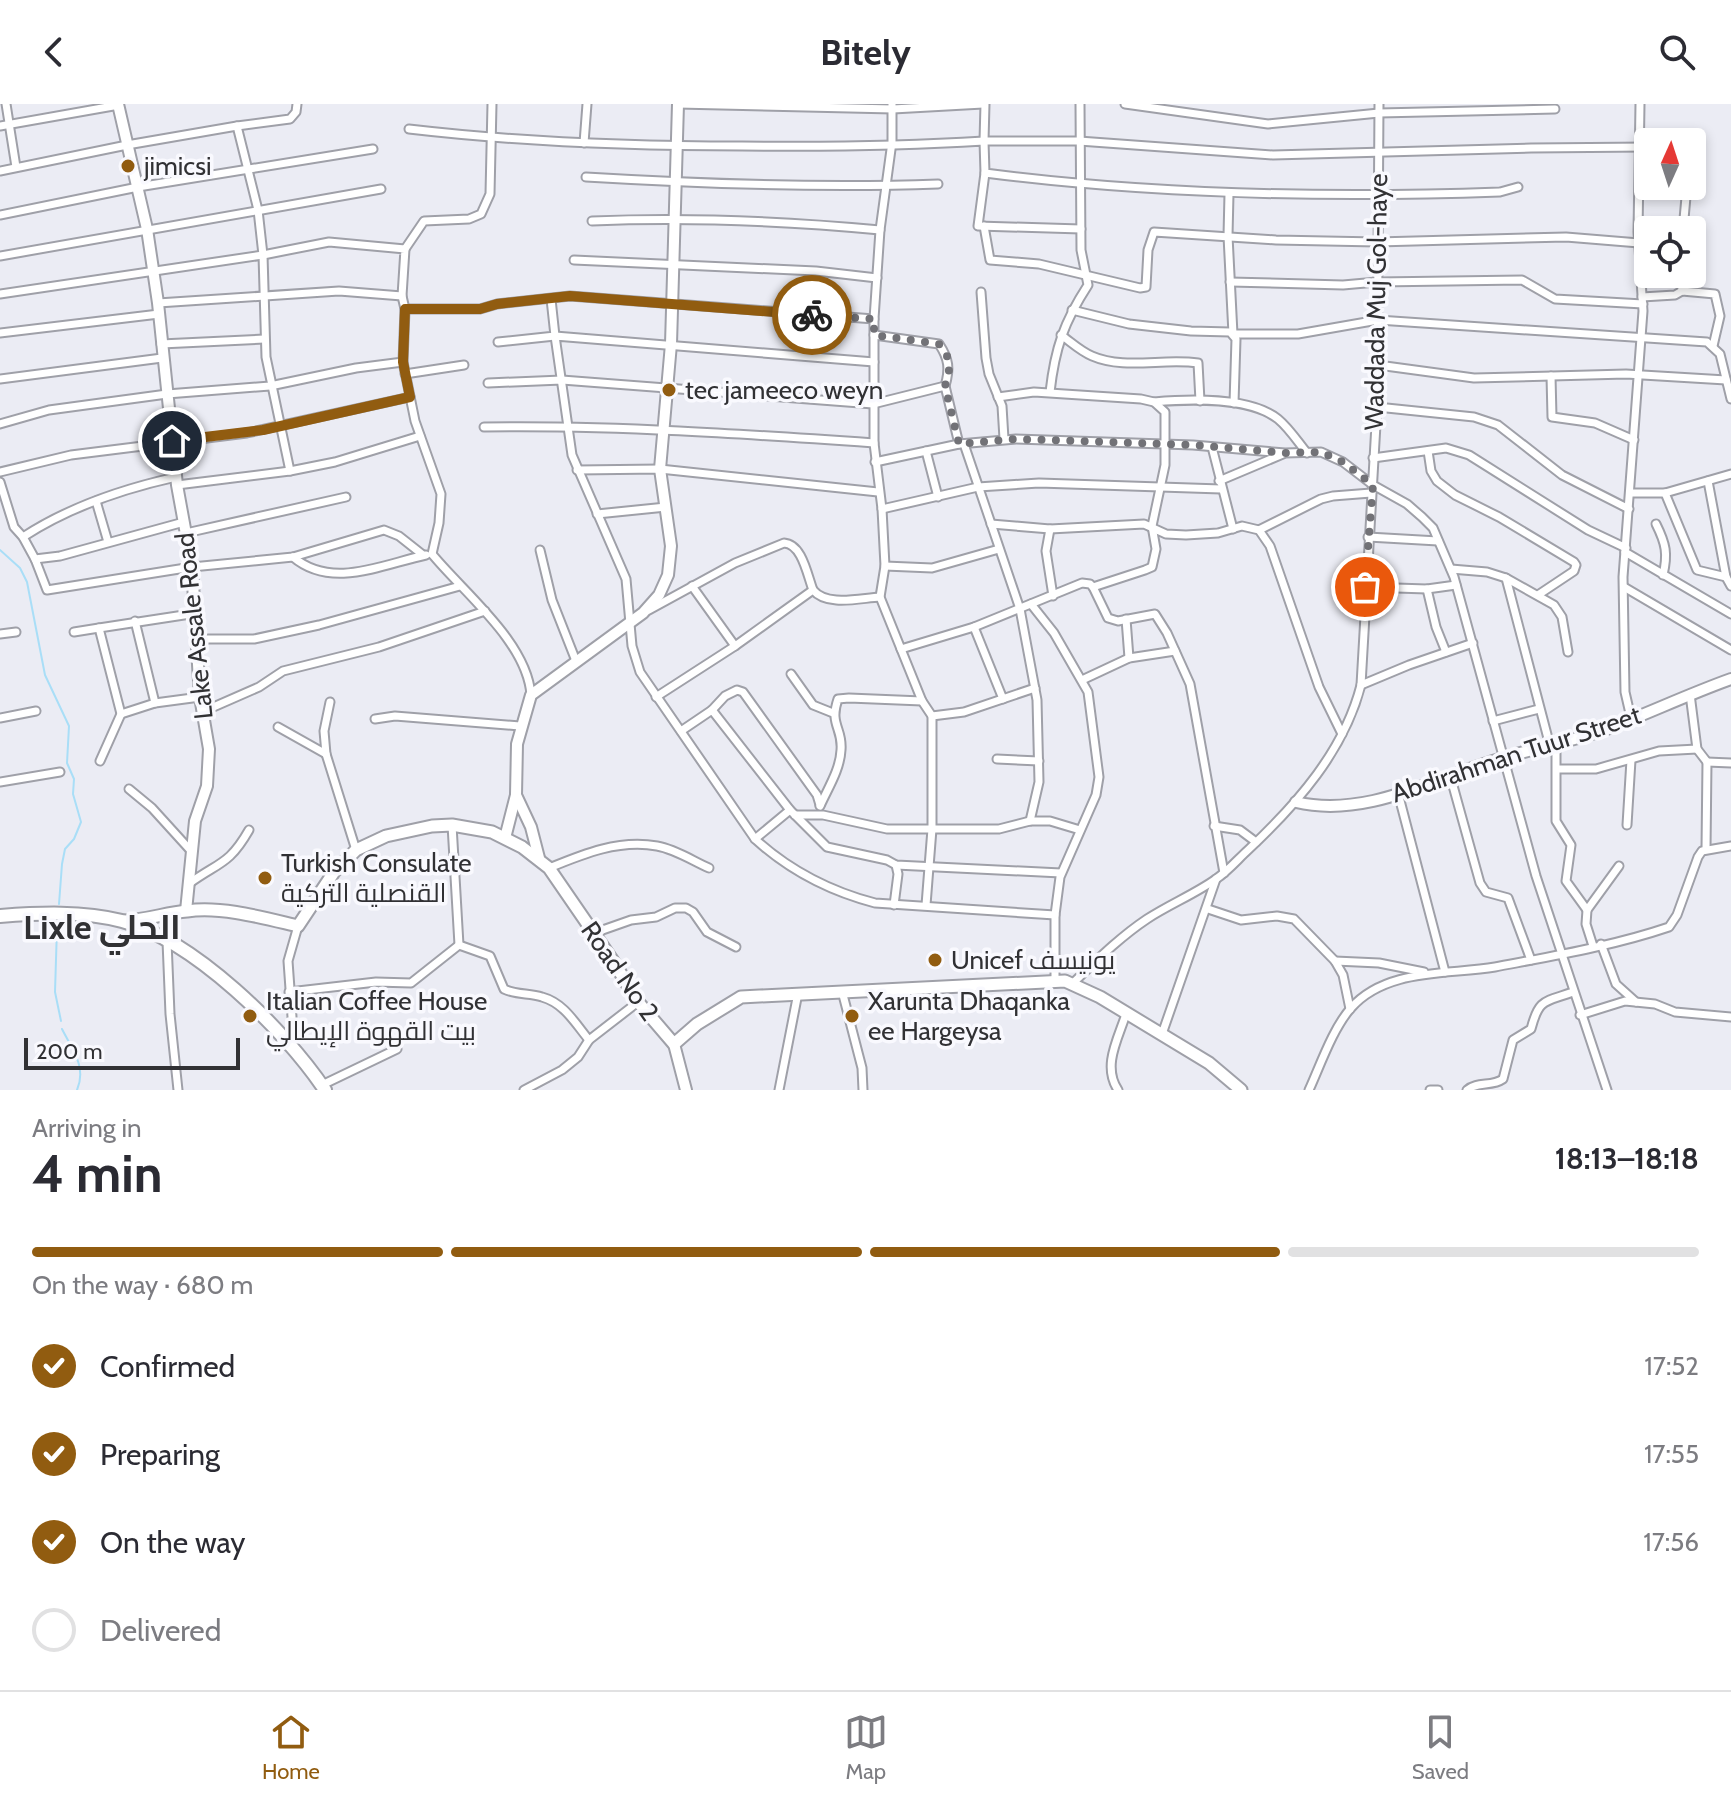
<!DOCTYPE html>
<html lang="en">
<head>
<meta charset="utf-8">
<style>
	body { margin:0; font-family:Cabin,Cairo,sans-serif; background:#f2f2f3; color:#2b2b33; height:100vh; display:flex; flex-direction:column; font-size:30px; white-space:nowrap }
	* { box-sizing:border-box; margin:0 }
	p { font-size:26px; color:#7c7c81 }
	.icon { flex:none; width:44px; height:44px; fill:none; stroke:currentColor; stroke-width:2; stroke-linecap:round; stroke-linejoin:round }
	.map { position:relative; height:986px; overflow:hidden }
	.details { display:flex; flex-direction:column; background:#fff; flex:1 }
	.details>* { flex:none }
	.needle { width:52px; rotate:3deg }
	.tools { position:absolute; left:1634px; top:24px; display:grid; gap:16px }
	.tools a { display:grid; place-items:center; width:72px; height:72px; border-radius:8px; background:#fff; box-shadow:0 4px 12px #0003; font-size:40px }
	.scale { position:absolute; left:24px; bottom:20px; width:216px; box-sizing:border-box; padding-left:8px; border:4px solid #313134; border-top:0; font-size:22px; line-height:28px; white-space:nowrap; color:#313134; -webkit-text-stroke:6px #f9f9fe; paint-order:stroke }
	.pin { position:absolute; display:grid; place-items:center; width:68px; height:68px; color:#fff; margin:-34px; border:4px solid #fff; border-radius:50%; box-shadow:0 2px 8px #0007 }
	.courier { position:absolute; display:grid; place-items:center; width:80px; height:80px; margin:-40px; border:6px solid #915c10; border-radius:50%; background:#fff; color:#222; box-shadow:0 2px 10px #0007 }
	.overview em { font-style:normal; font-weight:700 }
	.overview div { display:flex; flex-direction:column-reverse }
	.overview { display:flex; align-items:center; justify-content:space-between; height:136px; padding:0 32px }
	h1 { font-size:52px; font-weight:700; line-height:60px }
	.bar { display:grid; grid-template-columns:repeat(4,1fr); gap:12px 8px; align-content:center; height:96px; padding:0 32px }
	.bar i { height:10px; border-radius:6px; background:#e1e1e2 }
	.bar .selected { background:#915c10 }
	.bar p { grid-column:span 4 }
	ol { padding:0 32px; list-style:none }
	li { display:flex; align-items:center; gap:24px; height:88px }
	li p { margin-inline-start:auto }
	li .icon { padding:8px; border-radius:50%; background:#915c10; color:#fff; stroke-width:4 }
	li:last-child { color:#7c7c81 }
	li i { width:44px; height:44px; border:4px solid #e1e1e2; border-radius:50% }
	header { display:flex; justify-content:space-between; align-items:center; height:104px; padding:0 32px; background:#fff; font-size:36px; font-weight:700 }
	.dock { display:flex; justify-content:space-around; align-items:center; height:112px; border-top:2px solid #e1e1e2; background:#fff; font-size:22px; color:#7c7c81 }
	.dock a { display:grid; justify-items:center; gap:4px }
	.dock .selected { color:#915c10 }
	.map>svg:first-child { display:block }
</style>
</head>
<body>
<header><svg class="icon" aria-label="back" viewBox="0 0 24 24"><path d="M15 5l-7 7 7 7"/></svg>Bitely<svg class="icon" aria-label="search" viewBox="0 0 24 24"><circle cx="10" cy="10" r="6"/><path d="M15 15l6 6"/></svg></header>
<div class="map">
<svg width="1731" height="986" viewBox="0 0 1731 986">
	<rect width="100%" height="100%" fill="#ebecf4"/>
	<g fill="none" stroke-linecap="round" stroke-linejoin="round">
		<g stroke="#a9def7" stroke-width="2">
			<polyline points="0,446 20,464 27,478 45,571 69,622 67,659 74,675 73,690 81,718 74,735 65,745 62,760 59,800"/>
			<polyline points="57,823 55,888 61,917"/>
			<path d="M62,925c10,20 25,38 15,61"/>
		</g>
		<defs>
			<g id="street">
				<polyline points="6,0 16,63"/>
				<polyline points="678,0 893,5 983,0"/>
				<polyline points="892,0 892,38 880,126 874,215 874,339 882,405 885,462 880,493 922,597 932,612 932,725 926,801"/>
				<polyline points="985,0 984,37 1079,37 1273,51 1531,44 1648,43"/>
				<polyline points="1125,0 1268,20 1379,9 1555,5"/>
				<polyline points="0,22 119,1"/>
				<path d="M409,25c111,13 222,17 333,17 81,1 161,0 242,-5l1,32c171,22 342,25 515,19l18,-5"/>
				<polyline points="584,39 587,0"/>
				<polyline points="0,67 127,41 237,22"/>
				<polyline points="985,69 978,122 1081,125"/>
				<path d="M586,73c117,7 235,11 352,7"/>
				<polyline points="1229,90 1228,132 1233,230 1298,230 1378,216 1707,238 1720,250 1731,295"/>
				<polyline points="0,111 138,83 373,45"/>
				<path d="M592,117c97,-4 191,0 288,9"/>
				<polyline points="984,122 990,156 1039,160 1140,184 1146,183 1148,146 1154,128 1276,136 1377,138 1566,133 1639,139"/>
				<polyline points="1683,126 1687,82"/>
				<polyline points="405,145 424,117 469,115 481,110 490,90 492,0"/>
				<polyline points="0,152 381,85"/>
				<polyline points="574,156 816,167 877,174"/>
				<polyline points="1681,170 1682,187"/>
				<polyline points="1230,178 1343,181 1377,178 1522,176 1555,195 1643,200"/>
				<polyline points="981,188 986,254 989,270 1002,302 1004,335"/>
				<polyline points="0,190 263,151 329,138 405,145 402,192 405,205 403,258 415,317 441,390 439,419 432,450"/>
				<polyline points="1642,193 1675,191 1682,187 1715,190 1720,212 1713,242"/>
				<polyline points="158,199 339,187 402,192"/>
				<polyline points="405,205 480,205 497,200 570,192 874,215"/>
				<polyline points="1072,206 1129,220 1191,227 1230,228 1236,235 1234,299"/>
				<polyline points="0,229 159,210"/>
				<path d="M874,231l65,9c10,15 11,25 6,42"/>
				<path d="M1061,231c10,7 19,16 31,21 32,14 71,2 106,7l2,38"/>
				<polyline points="498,238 555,232 551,195"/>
				<polyline points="161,240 264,235"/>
				<path d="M874,258l-319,-26 17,119 54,124 6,67 8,26 115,167c34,31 74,52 120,64l180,12"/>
				<polyline points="1378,261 1474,274 1626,270 1726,276"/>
				<polyline points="405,270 464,261"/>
				<polyline points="1551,272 1552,313 1595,319 1634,336"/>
				<polyline points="0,275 162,254"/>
				<polyline points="488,279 562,276 873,300 945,282 959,340"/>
				<path d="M1050,288c5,-44 14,-70 38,-107l-7,-35 -1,-146"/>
				<path d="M1154,298c35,-3 96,-5 124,17 11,9 20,23 29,34"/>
				<polyline points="1377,303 1474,313 1498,321 1562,371 1629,405"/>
				<polyline points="0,320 49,306 167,290 270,282 356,264 403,258"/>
				<path d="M484,323c130,-2 260,7 390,16"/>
				<polyline points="964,340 1020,505 1037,596 1039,678 1030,717"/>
				<polyline points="1212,343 1233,425"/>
				<polyline points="926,347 938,393"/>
				<polyline points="1428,347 1431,367 1437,377 1455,391 1499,413 1574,458 1576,461 1574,467 1538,491"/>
				<polyline points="1373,354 1446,344 1469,351 1588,426 1626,444"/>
				<polyline points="875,358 959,340 1016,335 1193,341 1285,349 1321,348 1343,358 1373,381 1407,400 1422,413 1433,424 1454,473 1536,772 1607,986"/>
				<polyline points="577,366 660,365 878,388"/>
				<polyline points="290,367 266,253 263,151 258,106 237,22 290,15 296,8 297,0"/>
				<polyline points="0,368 71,351 247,329 410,293"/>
				<polyline points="1219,377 1283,350"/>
				<polyline points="1708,377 1726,473 1731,482"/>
				<polyline points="0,378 14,423 23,433 35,455 47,486 192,463 293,453 384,426 399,432 423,451"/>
				<polyline points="177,381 290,367 335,358 420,332"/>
				<polyline points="1630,389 1665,389 1731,370"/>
				<polyline points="1665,389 1697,466 1726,473"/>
				<polyline points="96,397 108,438"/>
				<polyline points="882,405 978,383 1039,379 1221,385"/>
				<polyline points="597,410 666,403"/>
				<polyline points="991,420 1050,425 1144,420 1166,430 1186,431 1218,429 1242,422 1259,426 1270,442 1319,583 1342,630"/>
				<path d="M1656,420c10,20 12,30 7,51"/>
				<polyline points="1050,425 1046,447 1053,492"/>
				<polyline points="1259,426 1321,395 1333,392 1371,389"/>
				<polyline points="186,429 346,393"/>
				<path d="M23,433c46,-30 99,-48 153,-60"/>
				<polyline points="1368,433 1438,437"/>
				<polyline points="540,446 552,496 576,557"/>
				<polyline points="1625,448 1731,510"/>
				<path d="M432,450c32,39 95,88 99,141"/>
				<path d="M293,453c39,33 90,7 133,-2"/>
				<polyline points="35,455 60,452 184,418"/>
				<polyline points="885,462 932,464 999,445"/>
				<polyline points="1451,465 1487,468 1506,474 1554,501 1562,513 1568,548"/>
				<polyline points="1506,474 1550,642"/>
				<polyline points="692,482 735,542"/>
				<polyline points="1093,483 1108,514 1118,517 1155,510 1167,529 1190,580 1224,769"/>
				<polyline points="1365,483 1427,485 1456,481"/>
				<polyline points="1624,483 1731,546"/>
				<polyline points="1427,485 1436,523 1446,548"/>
				<polyline points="1031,500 1054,529 1088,588 1099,673 1096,691 1060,773 1055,811 1055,878"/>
				<path d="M649,506l86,-47 49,-20c18,1 23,31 29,47"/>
				<polyline points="1126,515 1129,554"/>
				<polyline points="135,517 155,599"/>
				<polyline points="974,523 1003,595"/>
				<polyline points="74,528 99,524"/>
				<polyline points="0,530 16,528"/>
				<polyline points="197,535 254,535 319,521 460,482"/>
				<polyline points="901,545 974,523 1082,479 1090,480 1093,483 1145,466 1152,463 1156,445 1152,422 1165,361 1165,308 1154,298 1141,295 1034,288 998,293"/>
				<polyline points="791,570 813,601 833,609"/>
				<polyline points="1082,576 1129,554 1175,547"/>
				<polyline points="1361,581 1409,561 1473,539"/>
				<polyline points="1690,590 1697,645 1707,658 1706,745"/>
				<path d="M656,593l79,-51 78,-56c14,17 47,8 67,7"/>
				<polyline points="330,598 324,627 326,650 356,746"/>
				<polyline points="712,606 725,592 737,586 743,588 817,691 820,701"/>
				<polyline points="202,608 259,583 283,567 379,543 485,507"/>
				<polyline points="121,610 99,524 197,509"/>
				<polyline points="932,612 964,608 1035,584"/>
				<polyline points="0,614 36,607"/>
				<polyline points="1631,614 1625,588 1623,473 1643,207 1638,128 1640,0"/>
				<polyline points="375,615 395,612 520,622"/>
				<polyline points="1493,617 1539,605"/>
				<polyline points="278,623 326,650"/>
				<polyline points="681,627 712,606 790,706 827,743 887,756 896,761 1061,769"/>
				<polyline points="1556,641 1556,717 1571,741 1566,777 1587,806"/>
				<polyline points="997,655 1039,657"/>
				<polyline points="100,657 121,610 155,599 200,593"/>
				<polyline points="1707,658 1731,659"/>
				<polyline points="1557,665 1596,665 1659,647 1697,645"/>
				<polyline points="1450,671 1480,779 1486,788 1508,794 1531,856"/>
				<polyline points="0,678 60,668"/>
				<polyline points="129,685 152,704 192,748"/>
				<polyline points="1398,689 1445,868"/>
				<path d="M820,702c8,-18 20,-36 21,-56 2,-22 -12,-25 -3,-51l11,-1 73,3"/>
				<polyline points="795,711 823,711 887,725 999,725 1030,717 1050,717 1080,726"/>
				<polyline points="452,721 459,841"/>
				<polyline points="1627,721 1631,656"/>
				<polyline points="1214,722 1240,726 1256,738"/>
				<polyline points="755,735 790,706"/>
				<path d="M549,764c34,-14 70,-29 108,-22 18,3 36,15 52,22"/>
				<path d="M190,779c29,-21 39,-18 59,-53"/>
				<polyline points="894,801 898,770 896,761"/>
				<polyline points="1208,805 1241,816 1277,812 1294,815 1335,857 1343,871 1350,905"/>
				<polyline points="594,829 631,816 656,813 675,804 686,804 693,808 707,828 736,843"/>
				<polyline points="167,837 170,910 178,986"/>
				<polyline points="1601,840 1616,880 1636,898"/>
				<polyline points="1593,842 1586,820 1587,806 1619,762"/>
				<polyline points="1335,857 1379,859 1424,868"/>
				<path d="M1073,879c24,-23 47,-46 74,-64 23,-15 48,-25 69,-40 12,-8 22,-20 32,-29 49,-46 96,-99 113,-165l16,-278 2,-303"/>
				<polyline points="842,887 862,964 863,986"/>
				<path d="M289,888l87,-10 35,1 48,-38 31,11 14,33c12,6 25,4 38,8 22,6 33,26 47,43"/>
				<polyline points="1580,911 1625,897 1655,900 1675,908 1731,913"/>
				<polyline points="1162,930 1216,775"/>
				<polyline points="291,942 292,913 288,857 298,822"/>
				<polyline points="322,981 397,945"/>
				<polyline points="524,986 562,966 578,953 589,936 638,898"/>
				<polyline points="779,986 798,889"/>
				<path d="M1118,986c-16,-24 0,-51 8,-76"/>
				<path d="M1309,986c11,-24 24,-62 42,-82 35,-40 97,-33 144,-41 58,-11 118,-21 174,-40l8,-12 21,-58 4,-6 29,-5"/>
				<polyline points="1430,986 1438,986"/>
				<path d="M1467,986c10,-9 25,-3 36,-11l10,-39 18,-11c8,-31 14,-27 42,-37"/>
			</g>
			<g id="secondary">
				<polyline points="118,0 147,125 158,199 177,381 192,463 200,593 209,645 207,682 195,717 186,807"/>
				<polyline points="516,691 531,723 539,754"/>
				<path d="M1296,698c66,16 132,-20 194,-40 38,-13 78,-19 117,-33 42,-16 82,-35 124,-50"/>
				<polyline points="505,734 516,691 517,640 531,591 643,509 659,491 668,471 671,442 660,365 671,240 678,0"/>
				<polyline points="674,940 686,986"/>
			</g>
			<path id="primary" d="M125,817c22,-1 41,-8 62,-10 35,-5 77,7 111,15l36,-54 22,-22 30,-14 46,-10 20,-1 40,7 30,15 27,21 66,96 23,38 36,42 23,-20 44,-27 324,-16 35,16 109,66 32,27"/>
			<g id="highway">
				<path d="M0,812c39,-3 83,-5 122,5 72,19 162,108 203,169"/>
				<polyline points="167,835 170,812"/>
			</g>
		</defs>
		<use href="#street" stroke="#9fa0a8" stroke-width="11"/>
		<use href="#secondary" stroke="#9fa0a8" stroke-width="14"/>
		<use href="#primary" stroke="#9fa0a8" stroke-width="15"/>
		<use href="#highway" stroke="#9fa0a8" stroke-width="16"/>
		<use href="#street" stroke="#fff" stroke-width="7"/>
		<use href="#secondary" stroke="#fff" stroke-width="10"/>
		<use href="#primary" stroke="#fff" stroke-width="11"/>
		<use href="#highway" stroke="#fff" stroke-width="12"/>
	</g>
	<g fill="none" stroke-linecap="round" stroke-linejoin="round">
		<polyline stroke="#727277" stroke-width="8" stroke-dasharray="0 14.4" points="812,211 874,215 874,231 939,240 947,252 949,266 945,282 959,340 1016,335 1193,341 1285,349 1321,348 1343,358 1373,381 1365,483"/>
		<polyline stroke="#915c10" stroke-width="10" points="172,337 263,326 410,293 403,258 405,205 480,205 497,200 570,192 812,211"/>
	</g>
	<g fill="#915c10" stroke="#f9f9fe" stroke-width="3">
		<circle cx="128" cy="62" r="8"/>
		<circle cx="669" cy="286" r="8"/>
		<circle cx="265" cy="774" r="8"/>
		<circle cx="935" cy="856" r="8"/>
		<circle cx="250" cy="912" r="8"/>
		<circle cx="852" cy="912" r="8"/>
	</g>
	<g text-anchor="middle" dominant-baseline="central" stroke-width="7" stroke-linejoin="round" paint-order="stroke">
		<g font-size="26" fill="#313134" stroke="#f9f9fe" text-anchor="start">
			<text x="144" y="62">jimicsi</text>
			<text x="685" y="286">tec jameeco weyn</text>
			<text x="281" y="759">Turkish Consulate<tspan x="281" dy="30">القنصلية التركية</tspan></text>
			<text x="951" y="856">Unicef يونيسف</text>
			<text x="266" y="897">Italian Coffee House<tspan x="266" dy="30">بيت القهوة الإيطالي</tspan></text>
			<text x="868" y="897">Xarunta Dhaqanka<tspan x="868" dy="30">ee Hargeysa</tspan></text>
		</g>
		<g font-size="26" fill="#313134" stroke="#f9f9fe">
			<text transform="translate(1376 198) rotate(-89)">Waddada Muj Gol-haye</text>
			<text transform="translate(194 522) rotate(-96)">Lake Assale Road</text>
			<text transform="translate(1516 650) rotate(-18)">Abdirahman Tuur Street</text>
			<text transform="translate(620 867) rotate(55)">Road No 2</text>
		</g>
		<g font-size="34" font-weight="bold" fill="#313134" stroke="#f9f9fe">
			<text x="102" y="823">Lixle الحلي</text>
		</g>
	</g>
</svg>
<div class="tools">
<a><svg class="needle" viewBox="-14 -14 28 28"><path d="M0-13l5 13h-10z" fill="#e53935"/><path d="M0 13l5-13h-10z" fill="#7c7c81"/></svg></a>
<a><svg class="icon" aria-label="locate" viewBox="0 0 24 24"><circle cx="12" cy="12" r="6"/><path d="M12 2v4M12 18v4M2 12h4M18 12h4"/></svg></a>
</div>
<div class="scale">200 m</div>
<div class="pin" style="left:1365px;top:483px;background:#ea580c"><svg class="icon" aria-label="bag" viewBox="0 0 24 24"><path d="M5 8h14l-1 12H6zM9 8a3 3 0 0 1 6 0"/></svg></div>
<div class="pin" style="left:172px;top:337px;background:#1f2937"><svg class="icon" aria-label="home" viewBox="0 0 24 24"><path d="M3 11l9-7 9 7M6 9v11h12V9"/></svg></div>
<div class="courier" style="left:812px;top:211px"><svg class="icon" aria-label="bike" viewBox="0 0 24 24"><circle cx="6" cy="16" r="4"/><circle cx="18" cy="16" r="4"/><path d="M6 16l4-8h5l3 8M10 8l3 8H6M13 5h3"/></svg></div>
</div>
<section class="details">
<div class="overview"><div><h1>4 min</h1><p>Arriving in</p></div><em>18:13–18:18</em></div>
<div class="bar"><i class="selected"></i><i class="selected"></i><i class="selected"></i><i></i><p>On the way · 680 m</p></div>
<ol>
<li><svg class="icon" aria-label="check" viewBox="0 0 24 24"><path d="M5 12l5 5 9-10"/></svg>Confirmed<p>17:52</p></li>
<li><svg class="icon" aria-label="check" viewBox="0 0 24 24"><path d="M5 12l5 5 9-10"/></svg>Preparing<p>17:55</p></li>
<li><svg class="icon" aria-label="check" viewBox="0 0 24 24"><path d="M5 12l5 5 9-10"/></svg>On the way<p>17:56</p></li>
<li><i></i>Delivered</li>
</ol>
</section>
<nav class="dock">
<a class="selected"><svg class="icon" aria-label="home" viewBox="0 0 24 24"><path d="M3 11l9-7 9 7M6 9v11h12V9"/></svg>Home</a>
<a><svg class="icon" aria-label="map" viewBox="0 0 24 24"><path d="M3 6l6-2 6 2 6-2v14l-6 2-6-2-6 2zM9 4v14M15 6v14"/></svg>Map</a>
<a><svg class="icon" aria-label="saved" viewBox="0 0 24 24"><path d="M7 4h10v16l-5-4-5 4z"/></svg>Saved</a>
</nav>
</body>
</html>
